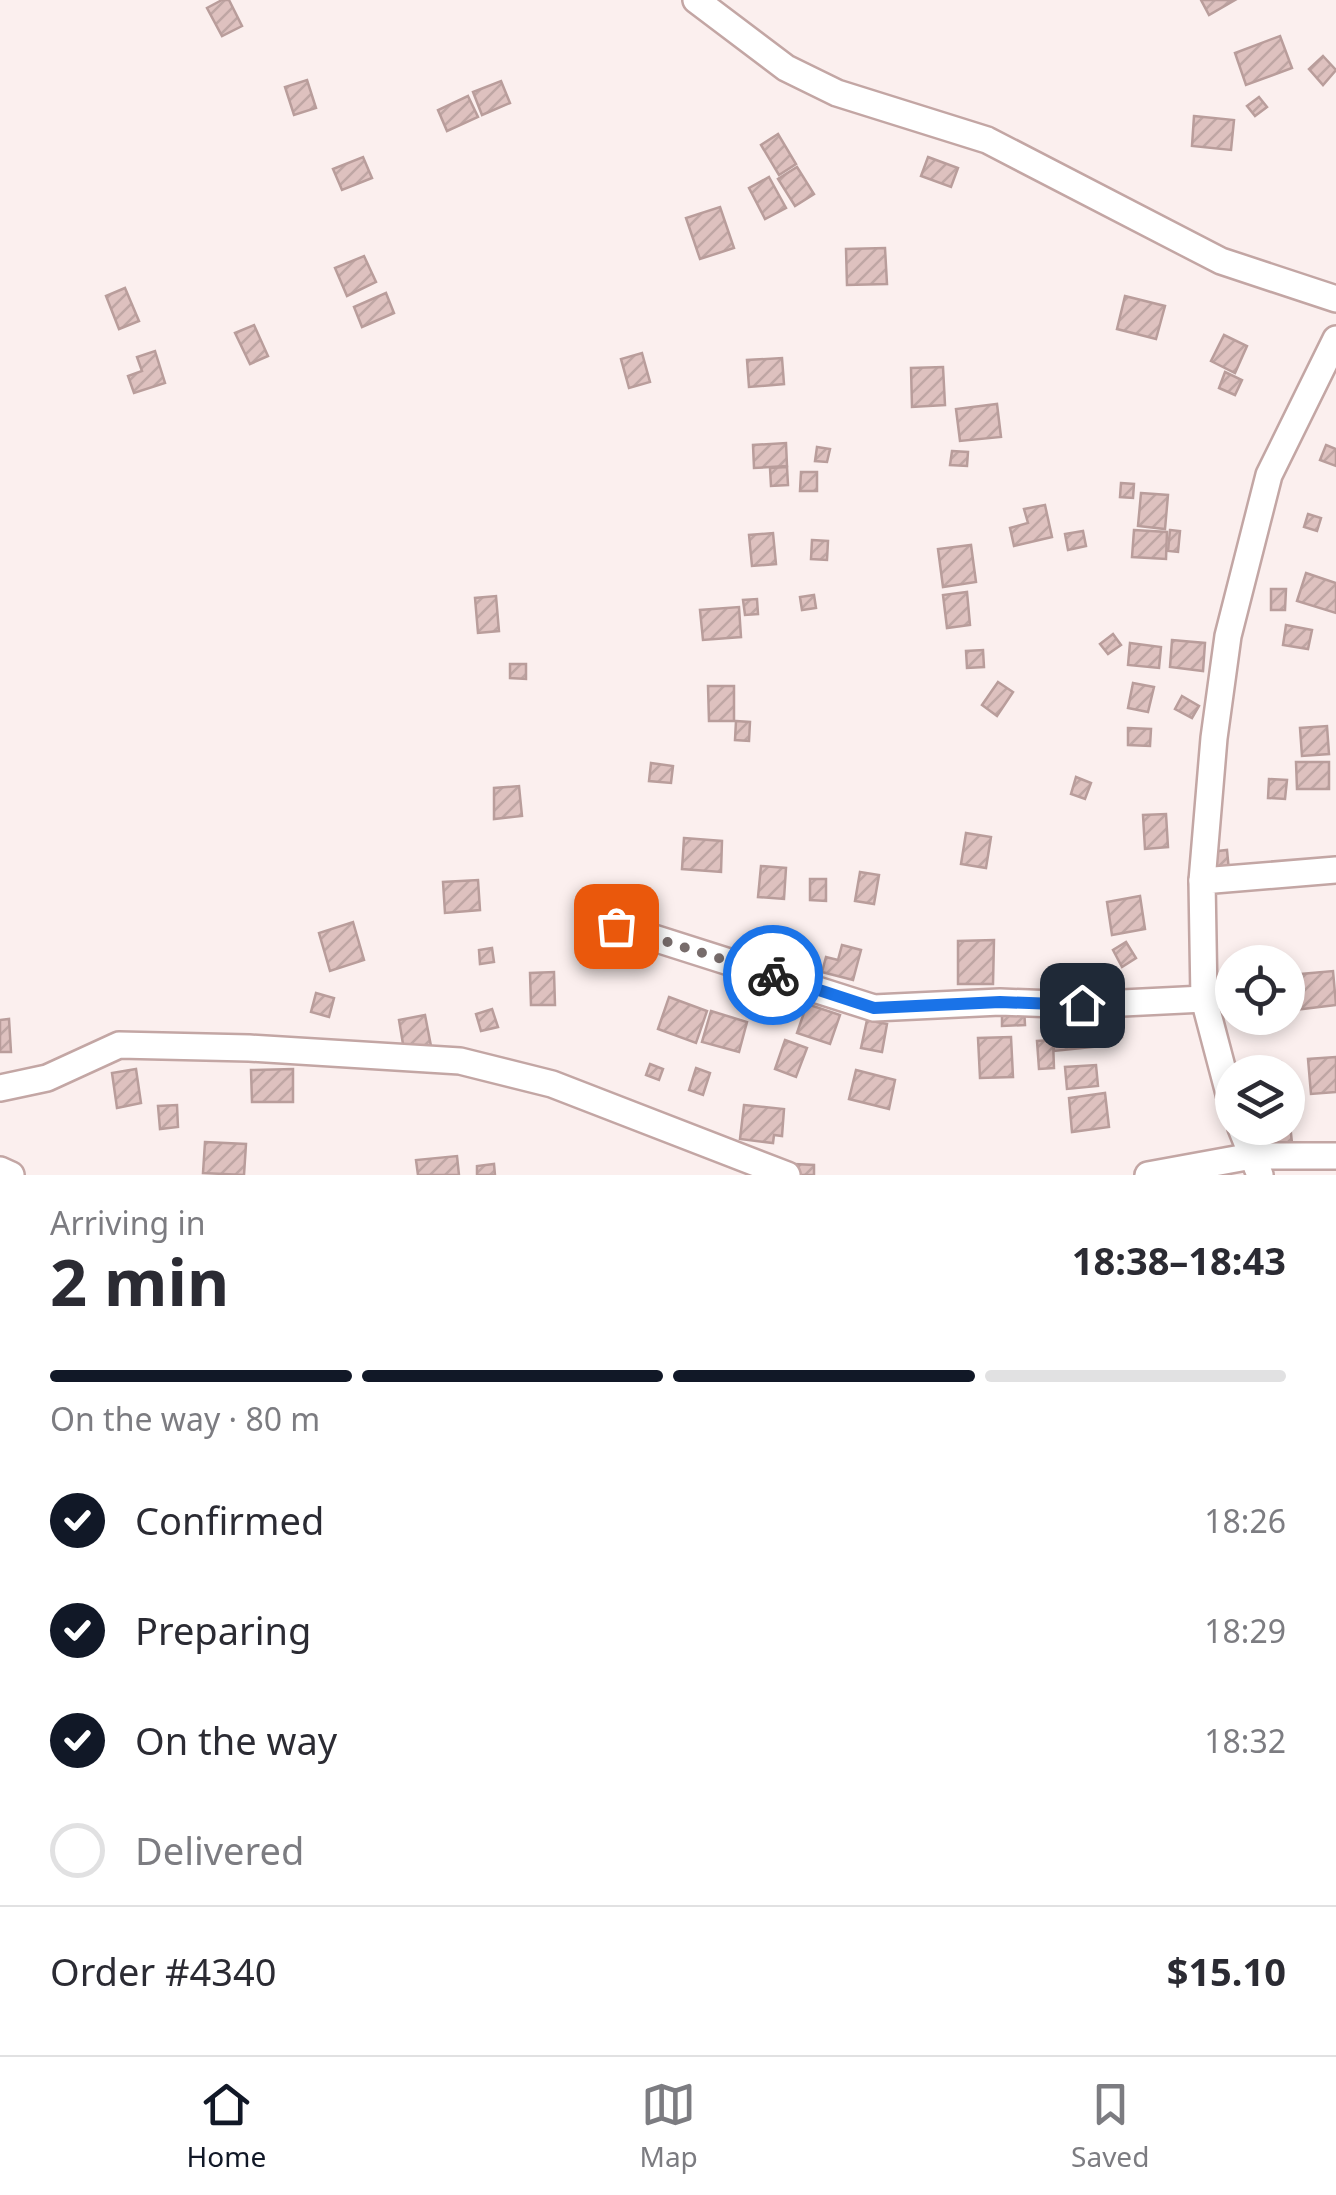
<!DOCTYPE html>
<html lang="en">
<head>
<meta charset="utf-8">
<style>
	body { margin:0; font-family:"Noto Sans",sans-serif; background:#f7f7f7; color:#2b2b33; height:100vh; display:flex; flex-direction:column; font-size:38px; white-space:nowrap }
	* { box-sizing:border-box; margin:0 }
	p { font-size:32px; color:#7c7c81 }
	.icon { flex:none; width:55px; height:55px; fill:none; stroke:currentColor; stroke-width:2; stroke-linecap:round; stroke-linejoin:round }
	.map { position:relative; height:1175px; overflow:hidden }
	.details { display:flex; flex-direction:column; background:#fff; flex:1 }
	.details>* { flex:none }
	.buttons { position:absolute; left:1215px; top:945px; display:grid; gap:20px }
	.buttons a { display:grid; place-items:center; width:90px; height:90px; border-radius:50%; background:#fff; box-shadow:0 5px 15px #0003; font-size:50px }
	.pin { position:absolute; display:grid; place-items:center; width:85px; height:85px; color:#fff; margin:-42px; border-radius:20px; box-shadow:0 5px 15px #0006 }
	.courier { position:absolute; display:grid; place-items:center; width:100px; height:100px; margin:-50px; border:8px solid #1a73e8; border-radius:50%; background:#fff; color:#222; box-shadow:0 2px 12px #0007 }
	.summary em { font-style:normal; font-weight:700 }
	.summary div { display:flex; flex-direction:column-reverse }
	.summary { display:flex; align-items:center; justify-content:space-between; height:170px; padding:0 50px }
	h1 { font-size:65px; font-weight:700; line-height:75px }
	.bar { display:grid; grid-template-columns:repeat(4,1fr); gap:15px 10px; align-content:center; height:120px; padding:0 50px }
	.bar i { height:12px; border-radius:8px; background:#e1e1e2 }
	.bar .current { background:#111827 }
	.bar p { grid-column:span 4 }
	.line { display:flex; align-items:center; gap:25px; padding:0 50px; border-top:2px solid #e1e1e2 }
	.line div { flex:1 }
	ol { padding:0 50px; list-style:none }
	li { display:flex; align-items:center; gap:30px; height:110px }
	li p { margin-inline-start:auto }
	li .icon { padding:10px; border-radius:50%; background:#111827; color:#fff; stroke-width:4 }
	li:last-child { color:#7c7c81 }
	li i { width:55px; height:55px; border:5px solid #e1e1e2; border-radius:50% }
	.tabs { display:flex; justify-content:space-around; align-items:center; height:140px; border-top:2px solid #e1e1e2; background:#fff; font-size:28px; color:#7c7c81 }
	.tabs a { display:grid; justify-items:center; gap:5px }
	.tabs .current { color:#111827 }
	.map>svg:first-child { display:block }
</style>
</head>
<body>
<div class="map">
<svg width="1336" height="1175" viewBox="0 0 1336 1175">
	<defs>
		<pattern id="building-hatch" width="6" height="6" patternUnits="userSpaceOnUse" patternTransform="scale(2.5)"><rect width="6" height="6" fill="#dec1bf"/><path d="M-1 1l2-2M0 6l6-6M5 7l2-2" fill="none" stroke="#bfa6a4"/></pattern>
	</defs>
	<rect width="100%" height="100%" fill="#fbefee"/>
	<g fill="url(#building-hatch)" stroke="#b99d9b" stroke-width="2.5">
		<polygon points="222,0 229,0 242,26 222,36 207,8"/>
		<polygon points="1201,0 1235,0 1209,15"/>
		<polygon points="1280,36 1292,68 1246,85 1235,53"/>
		<polygon points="1323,56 1336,70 1323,85 1309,69"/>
		<polygon points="307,80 316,108 294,115 285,87"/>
		<polygon points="501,81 510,103 482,115 473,92"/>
		<polygon points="468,96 478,117 447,131 438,110"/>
		<polygon points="1259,97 1267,107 1255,116 1247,106"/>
		<polygon points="1194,116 1234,120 1231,150 1192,146"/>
		<polygon points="778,134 796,164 779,175 761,145"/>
		<polygon points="363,157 372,178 342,190 333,169"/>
		<polygon points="928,157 958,168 951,187 921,176"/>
		<polygon points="797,167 814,194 795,206 778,179"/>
		<polygon points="769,177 786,208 765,219 749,188"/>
		<polygon points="720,207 734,248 700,259 686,218"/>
		<polygon points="885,248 887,284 847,285 846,249"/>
		<polygon points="364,256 376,282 347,296 335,268"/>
		<polygon points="125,288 139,321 119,329 106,296"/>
		<polygon points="386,293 394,313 362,327 354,307"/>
		<polygon points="1125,296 1165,306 1156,339 1117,329"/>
		<polygon points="254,325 268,356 250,364 235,333"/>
		<polygon points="1224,335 1247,346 1235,373 1211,361"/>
		<polygon points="155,351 165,383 134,393 128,376 142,371 137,357"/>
		<polygon points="642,353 650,382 629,388 621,359"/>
		<polygon points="782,358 784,384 749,387 747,360"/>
		<polygon points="943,367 945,405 912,407 911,368"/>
		<polygon points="1225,372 1242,380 1235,395 1219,388"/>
		<polygon points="997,404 1001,437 960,441 956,409"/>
		<polygon points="786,443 787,466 754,468 753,445"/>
		<polygon points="1326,445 1336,449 1336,466 1320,460"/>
		<polygon points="817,447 830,449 827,462 815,461"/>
		<polygon points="952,451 968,452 967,466 950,465"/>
		<polygon points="787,467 788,485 771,486 770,468"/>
		<polygon points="801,472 817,472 817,491 800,491"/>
		<polygon points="1121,483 1134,484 1133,498 1120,497"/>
		<polygon points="1141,493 1168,495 1165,529 1138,526"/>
		<polygon points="1045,505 1052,537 1014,546 1010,528 1028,523 1024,509"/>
		<polygon points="1308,514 1321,518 1317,531 1304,527"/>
		<polygon points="1134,530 1167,532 1166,559 1132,557"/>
		<polygon points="1170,530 1180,531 1178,552 1168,551"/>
		<polygon points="1083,531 1086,546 1068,550 1065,534"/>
		<polygon points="773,533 776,564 752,566 749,535"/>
		<polygon points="812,540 828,541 827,560 811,559"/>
		<polygon points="971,545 976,582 943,587 938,549"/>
		<polygon points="1306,573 1336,583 1336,613 1297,601"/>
		<polygon points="1271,589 1286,589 1285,610 1271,610"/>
		<polygon points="967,592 970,625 947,628 943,595"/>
		<polygon points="814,595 816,608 802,610 800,597"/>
		<polygon points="496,596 499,631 478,633 475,598"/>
		<polygon points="757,599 758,614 745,615 743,600"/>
		<polygon points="739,607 741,637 703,640 700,610"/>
		<polygon points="1286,625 1312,630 1308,649 1283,645"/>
		<polygon points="1113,634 1121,645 1108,654 1100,644"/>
		<polygon points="1172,640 1205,643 1203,671 1170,667"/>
		<polygon points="1130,643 1161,647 1159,668 1128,665"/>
		<polygon points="983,650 984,667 967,668 966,651"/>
		<polygon points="510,664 526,664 526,679 510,678"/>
		<polygon points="998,682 1013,692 997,716 982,705"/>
		<polygon points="1133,683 1154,687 1148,712 1128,708"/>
		<polygon points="708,686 734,686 734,721 709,721"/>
		<polygon points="1182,696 1199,706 1192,718 1175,709"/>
		<polygon points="736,721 750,722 749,741 735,740"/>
		<polygon points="1327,726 1329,754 1302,756 1300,728"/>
		<polygon points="1128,728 1151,729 1150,746 1128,745"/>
		<polygon points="1296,762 1329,762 1329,789 1297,789"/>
		<polygon points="651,763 673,766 671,783 649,781"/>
		<polygon points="1076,777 1091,783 1085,799 1071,794"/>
		<polygon points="1269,779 1287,780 1285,799 1268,798"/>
		<polygon points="519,786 522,816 494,819 494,788"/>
		<polygon points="1166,814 1168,847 1145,849 1143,815"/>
		<polygon points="966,833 991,837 986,868 961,864"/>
		<polygon points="684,838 722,841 721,872 682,869"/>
		<polygon points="1227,850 1229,871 1210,873 1208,852"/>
		<polygon points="761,866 786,868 784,899 758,897"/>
		<polygon points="860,872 879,875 874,904 855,901"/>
		<polygon points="810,879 826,879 826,901 810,900"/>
		<polygon points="478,880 480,910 445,913 443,882"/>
		<polygon points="1140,896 1145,929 1112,935 1107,902"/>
		<polygon points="353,922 364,960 330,971 319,933"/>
		<polygon points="994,940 993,984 958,984 958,941"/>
		<polygon points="1126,942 1136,958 1122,967 1113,950"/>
		<polygon points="842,945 861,950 853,980 822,972 826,957 838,960"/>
		<polygon points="492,948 494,962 480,964 479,950"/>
		<polygon points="1333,971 1336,1005 1294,1010 1290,975"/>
		<polygon points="554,972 555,1005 531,1005 530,973"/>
		<polygon points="316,993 334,998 329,1017 311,1012"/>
		<polygon points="669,997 707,1011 696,1043 658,1029"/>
		<polygon points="807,1004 840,1015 830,1044 797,1033"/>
		<polygon points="1024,1008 1025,1025 1002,1026 1002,1009"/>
		<polygon points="492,1009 498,1027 481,1031 476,1014"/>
		<polygon points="1121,1009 1122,1037 1092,1039 1090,1012"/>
		<polygon points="711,1011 747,1022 739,1052 702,1042"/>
		<polygon points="1090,1013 1093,1047 1054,1051 1051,1016"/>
		<polygon points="425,1015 431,1046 404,1050 399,1020"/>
		<polygon points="9,1019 11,1052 0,1052 0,1020"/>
		<polygon points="867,1020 887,1024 882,1052 861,1048"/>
		<polygon points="1011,1037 1013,1077 980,1078 978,1038"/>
		<polygon points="785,1040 807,1048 796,1077 775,1069"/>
		<polygon points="1053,1040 1054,1068 1039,1069 1037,1041"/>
		<polygon points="1336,1057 1336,1092 1311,1094 1308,1059"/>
		<polygon points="1281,1062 1282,1072 1260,1072 1259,1064"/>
		<polygon points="650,1064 663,1069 659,1080 646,1075"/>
		<polygon points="1096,1065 1098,1086 1067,1089 1065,1067"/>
		<polygon points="696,1068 710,1073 703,1095 689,1090"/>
		<polygon points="136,1069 141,1103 117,1108 112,1073"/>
		<polygon points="293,1069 293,1102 252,1102 251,1070"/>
		<polygon points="856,1070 895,1080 889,1109 849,1099"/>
		<polygon points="1105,1093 1109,1127 1072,1132 1069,1098"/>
		<polygon points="177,1105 178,1127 160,1129 158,1106"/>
		<polygon points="744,1105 784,1109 782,1136 774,1135 773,1143 740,1139"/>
		<polygon points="1288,1124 1290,1124 1292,1143 1276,1145 1275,1128 1288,1128"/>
		<polygon points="205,1142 246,1144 244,1175 203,1173"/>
		<polygon points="457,1156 459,1175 418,1175 416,1160"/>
		<polygon points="494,1164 495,1175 477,1175 477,1166"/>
		<polygon points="794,1164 814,1165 814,1175 794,1175"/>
	</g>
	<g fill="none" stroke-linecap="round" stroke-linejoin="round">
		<defs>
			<g id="minor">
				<polyline points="696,0 786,68 837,93 987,140 1221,261 1336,299"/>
				<polyline points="1202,881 1214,738 1228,636 1269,475 1336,339"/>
				<polyline points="616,926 874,1008 1000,1002 1082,1005 1204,999"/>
				<polyline points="0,1088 47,1078 119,1045 249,1048 460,1061 552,1084 787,1175"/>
				<polyline points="1232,1105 1204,999 1202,881 1336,870"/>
				<polyline points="1241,1128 1260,1175"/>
				<polyline points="0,1170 11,1175"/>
				<polyline points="1148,1175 1252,1156 1336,1156"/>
			</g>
		</defs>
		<use href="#minor" stroke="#c3a6a4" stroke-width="30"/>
		<use href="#minor" stroke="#fff" stroke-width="25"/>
	</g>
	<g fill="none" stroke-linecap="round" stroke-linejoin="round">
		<polyline stroke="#776c6b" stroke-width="10" stroke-dasharray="0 18" points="616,926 773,975"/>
		<polyline stroke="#1a73e8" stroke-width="12" points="773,975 874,1008 1000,1002 1082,1005"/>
	</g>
</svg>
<div class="buttons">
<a><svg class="icon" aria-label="locate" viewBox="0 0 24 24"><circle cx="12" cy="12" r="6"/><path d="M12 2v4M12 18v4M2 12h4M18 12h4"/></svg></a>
<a><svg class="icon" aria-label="layers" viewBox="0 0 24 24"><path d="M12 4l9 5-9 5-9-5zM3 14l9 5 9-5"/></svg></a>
</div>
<div class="pin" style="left:616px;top:926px;background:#ea580c"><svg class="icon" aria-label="bag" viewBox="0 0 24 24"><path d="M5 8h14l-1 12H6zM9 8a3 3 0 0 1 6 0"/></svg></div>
<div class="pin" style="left:1082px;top:1005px;background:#1f2937"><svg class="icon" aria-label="home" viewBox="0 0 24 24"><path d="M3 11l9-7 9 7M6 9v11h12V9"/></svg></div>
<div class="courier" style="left:773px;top:975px"><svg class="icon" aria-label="bike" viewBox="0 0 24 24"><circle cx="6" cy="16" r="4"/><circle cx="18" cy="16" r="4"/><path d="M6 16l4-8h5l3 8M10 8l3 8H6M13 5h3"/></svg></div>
</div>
<section class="details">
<div class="summary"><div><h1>2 min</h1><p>Arriving in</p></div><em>18:38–18:43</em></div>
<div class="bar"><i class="current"></i><i class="current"></i><i class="current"></i><i></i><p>On the way · 80 m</p></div>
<ol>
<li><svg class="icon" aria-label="check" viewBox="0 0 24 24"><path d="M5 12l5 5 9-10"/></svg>Confirmed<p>18:26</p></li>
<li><svg class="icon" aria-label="check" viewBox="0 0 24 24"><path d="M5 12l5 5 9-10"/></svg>Preparing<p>18:29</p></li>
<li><svg class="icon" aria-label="check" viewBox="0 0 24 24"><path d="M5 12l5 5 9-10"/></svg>On the way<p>18:32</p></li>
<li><i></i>Delivered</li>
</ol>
<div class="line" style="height:130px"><div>Order #4340</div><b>$15.10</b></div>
</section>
<nav class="tabs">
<a class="current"><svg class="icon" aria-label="home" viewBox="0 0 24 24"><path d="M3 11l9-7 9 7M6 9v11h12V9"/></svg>Home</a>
<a><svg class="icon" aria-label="map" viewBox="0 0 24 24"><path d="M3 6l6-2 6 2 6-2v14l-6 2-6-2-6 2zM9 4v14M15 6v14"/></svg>Map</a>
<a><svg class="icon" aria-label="saved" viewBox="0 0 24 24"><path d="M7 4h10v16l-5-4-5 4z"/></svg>Saved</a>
</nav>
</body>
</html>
